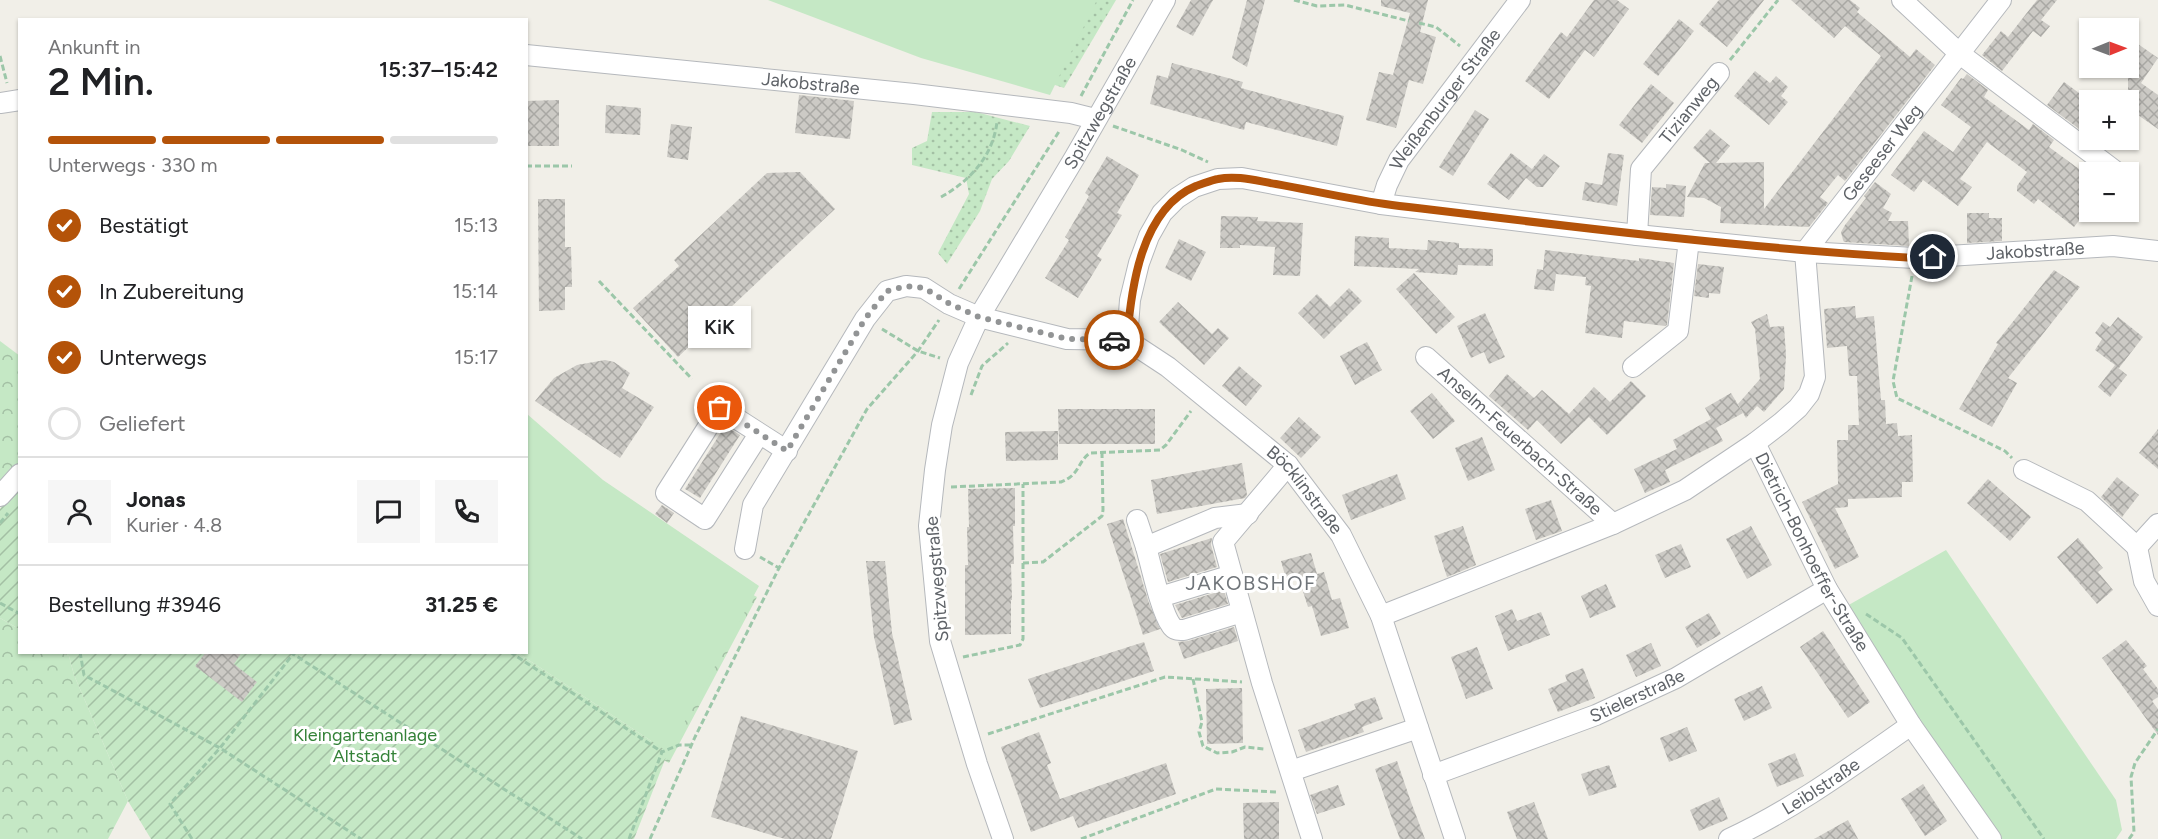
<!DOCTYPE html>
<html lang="de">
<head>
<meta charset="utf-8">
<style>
	body { margin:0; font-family:Figtree,sans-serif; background:#f6f6f6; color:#202124; height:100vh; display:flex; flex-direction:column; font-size:22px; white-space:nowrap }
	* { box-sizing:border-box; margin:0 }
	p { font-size:20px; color:#757577 }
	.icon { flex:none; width:33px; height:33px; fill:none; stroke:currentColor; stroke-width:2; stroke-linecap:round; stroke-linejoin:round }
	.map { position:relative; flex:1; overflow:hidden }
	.drawer { position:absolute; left:18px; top:18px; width:510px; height:636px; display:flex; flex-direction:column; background:#fff; border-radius:0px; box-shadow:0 2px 4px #0004 }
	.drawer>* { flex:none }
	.needle { width:39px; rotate:89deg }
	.tools { position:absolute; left:2079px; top:18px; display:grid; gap:12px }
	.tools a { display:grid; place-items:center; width:60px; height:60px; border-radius:0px; background:#fff; box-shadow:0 2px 4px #0004; font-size:30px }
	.pin { position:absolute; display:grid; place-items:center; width:51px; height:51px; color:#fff; margin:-26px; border:3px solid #fff; border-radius:50%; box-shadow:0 2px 6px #0007 }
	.courier { position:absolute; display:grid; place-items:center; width:60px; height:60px; margin:-30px; border:4px solid #b45309; border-radius:50%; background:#fff; color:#222; box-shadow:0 2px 8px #0007 }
	.bubble { position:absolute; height:42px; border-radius:0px; background:#fff; box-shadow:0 2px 4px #0004; font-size:20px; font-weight:600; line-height:42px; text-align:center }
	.summary em { font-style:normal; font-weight:600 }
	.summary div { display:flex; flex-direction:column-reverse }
	.summary { display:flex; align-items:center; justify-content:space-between; height:102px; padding:0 30px }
	h1 { font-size:39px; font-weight:600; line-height:45px }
	.bar { display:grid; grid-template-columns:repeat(4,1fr); gap:9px 6px; align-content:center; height:72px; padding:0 30px }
	.bar i { height:8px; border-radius:4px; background:#e0e0e0 }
	.bar .on { background:#b45309 }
	.bar p { grid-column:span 4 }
	.line { display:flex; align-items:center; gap:15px; padding:0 30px; border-top:2px solid #e0e0e0 }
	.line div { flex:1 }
	.round { display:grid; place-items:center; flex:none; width:63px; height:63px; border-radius:0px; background:#f6f6f6 }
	ol { padding:0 30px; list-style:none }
	li { display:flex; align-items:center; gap:18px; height:66px }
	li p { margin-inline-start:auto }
	li .icon { padding:6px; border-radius:50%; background:#b45309; color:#fff; stroke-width:4 }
	li:last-child { color:#757577 }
	li i { width:33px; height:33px; border:3px solid #e0e0e0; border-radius:50% }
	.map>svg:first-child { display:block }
</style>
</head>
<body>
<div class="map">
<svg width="2158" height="839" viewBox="0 0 2158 839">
	<defs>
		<pattern id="grass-dots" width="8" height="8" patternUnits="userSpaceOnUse" patternTransform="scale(1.5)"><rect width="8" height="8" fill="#c5e8c5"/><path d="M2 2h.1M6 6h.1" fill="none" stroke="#a3c0a4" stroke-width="1.8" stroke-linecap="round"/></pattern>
		<pattern id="forest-crowns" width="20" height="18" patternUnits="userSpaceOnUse" patternTransform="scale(1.5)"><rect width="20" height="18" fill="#c5e8c5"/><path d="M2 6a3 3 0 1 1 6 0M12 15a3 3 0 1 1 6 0" fill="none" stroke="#a3c0a4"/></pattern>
		<pattern id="garden-furrows" width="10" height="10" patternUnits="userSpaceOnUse" patternTransform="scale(1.5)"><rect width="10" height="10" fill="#c5e8c5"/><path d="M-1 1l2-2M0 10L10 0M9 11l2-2" fill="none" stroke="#a3c0a4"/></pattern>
		<pattern id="building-cross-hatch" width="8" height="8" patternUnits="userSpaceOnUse" patternTransform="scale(1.5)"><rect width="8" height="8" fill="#cccac5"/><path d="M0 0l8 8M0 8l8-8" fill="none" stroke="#a9a8a4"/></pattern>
	</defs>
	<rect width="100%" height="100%" fill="#f1efe8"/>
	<g fill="url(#grass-dots)">
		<polygon points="1068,0 1116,0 1064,88 1052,84"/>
		<polygon points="932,112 976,112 1030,126 1009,161 992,179 980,211 947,264 938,253 969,194 966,178 912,165 912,148 927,141"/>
	</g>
	<g fill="url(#forest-crowns)">
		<polygon points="0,341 20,356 19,463 0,482"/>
		<polygon points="744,590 757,597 669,763 645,750"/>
		<polygon points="0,618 19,629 20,652 62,653 69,656 74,675 128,801 108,839 0,839"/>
	</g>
	<g fill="#c5e8c5">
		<polygon points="768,0 1097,0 1050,95 921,58"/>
		<polygon points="527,414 603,480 759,586 668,752 518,653 526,652"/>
		<polygon points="1946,550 2116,800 2122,830 2116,839 2002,839 1838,611"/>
	</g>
	<g fill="url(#garden-furrows)">
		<polygon points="19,484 19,629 0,618 0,509"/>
		<polygon points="62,653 518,653 668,752 634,839 151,839 128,801 74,675 69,656"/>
	</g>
	<g fill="url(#building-cross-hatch)">
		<polygon points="1191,0 1213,0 1193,36 1176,27"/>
		<polygon points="1247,0 1265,0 1247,67 1232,58"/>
		<polygon points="1381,0 1428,0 1420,32 1436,37 1423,84 1409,80 1396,128 1366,120 1379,72 1393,75 1410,13 1381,6"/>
		<polygon points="1594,0 1617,0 1629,9 1594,57 1585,50 1549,99 1525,81 1561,32 1567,37"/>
		<polygon points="1719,0 1764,0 1727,47 1699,24"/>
		<polygon points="1791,0 1850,0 1860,8 1857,12 1910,57 1916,49 1935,65 1845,181 1838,175 1820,197 1828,203 1809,227 1720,223 1721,207 1704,198 1687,197 1705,163 1710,163 1693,148 1710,129 1730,146 1716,163 1764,162 1764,209 1881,56 1845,26 1834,38"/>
		<polygon points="2037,0 2057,0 2041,20 2050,26 2041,37 2033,31 2002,71 1982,55 2001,31 2008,37"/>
		<polygon points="1679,19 1694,31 1658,76 1643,64"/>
		<polygon points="2128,37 2158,58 2141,83 2158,95 2158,129 2128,108"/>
		<polygon points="1172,63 1243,82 1241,88 1344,116 1337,146 1246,122 1244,130 1150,104 1157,75 1168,78"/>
		<polygon points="1755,71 1770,83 1776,76 1788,87 1781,96 1788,102 1769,125 1734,96"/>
		<polygon points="1967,74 1988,90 1984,97 2029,130 2033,124 2054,140 2049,147 2090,177 2090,206 2074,227 2038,199 2034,204 2017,191 2017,186 2027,172 1987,142 1960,179 1972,187 1958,206 1923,180 1914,192 1891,175 1924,131 1953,152 1971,127 1941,105 1961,78 1963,79"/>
		<polygon points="2064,82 2090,101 2090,137 2047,105"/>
		<polygon points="1651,84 1674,103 1642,143 1619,125"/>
		<polygon points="799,95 854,101 850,139 795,133"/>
		<polygon points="559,100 559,146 526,146 526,101"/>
		<polygon points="606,105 641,108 640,135 605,133"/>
		<polygon points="1475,110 1489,119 1453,176 1439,167"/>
		<polygon points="671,124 692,127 688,160 667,157"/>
		<polygon points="1511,153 1532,169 1544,154 1560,166 1543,187 1537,187 1526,178 1509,200 1487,184"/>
		<polygon points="1608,153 1624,155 1617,206 1582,200 1585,182 1602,185"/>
		<polygon points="1107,156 1139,175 1117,213 1122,215 1097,256 1102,259 1078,298 1045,278 1069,240 1065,237 1089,196 1085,193"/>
		<polygon points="800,172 835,209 678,357 633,308 679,266 674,260 767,173"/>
		<polygon points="1875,182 1891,194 1883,208 1892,213 1888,221 1908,221 1909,246 1844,242 1843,240 1841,232 1845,225 1866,198 1864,196"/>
		<polygon points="1666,184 1686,186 1684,217 1650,215 1652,187 1666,188"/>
		<polygon points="538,199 565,199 565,247 571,247 572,287 565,287 565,310 539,311"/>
		<polygon points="1967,213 1989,213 1989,218 2002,218 2002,241 1967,243"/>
		<polygon points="1221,216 1258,217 1257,221 1303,223 1300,276 1273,275 1275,247 1240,245 1240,248 1220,248"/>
		<polygon points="1355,236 1389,238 1389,248 1427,250 1428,240 1459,243 1459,248 1493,249 1493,266 1458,265 1457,275 1415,272 1419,269 1354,266"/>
		<polygon points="1179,239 1206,252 1191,281 1165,268"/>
		<polygon points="1545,250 1639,261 1639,258 1674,263 1667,325 1665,326 1624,321 1622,338 1585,333 1591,286 1585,285 1586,277 1556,274 1554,291 1534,289 1537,269 1543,270"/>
		<polygon points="1698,264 1724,267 1720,294 1709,293 1709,298 1694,296"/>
		<polygon points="2054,270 2080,287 2008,378 2017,383 1992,427 1959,409 1998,344 1996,343"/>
		<polygon points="1414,273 1455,317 1436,334 1396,289"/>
		<polygon points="1349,288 1362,301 1324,339 1298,313 1317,294 1330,307"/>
		<polygon points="1178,302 1212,334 1218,328 1229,338 1204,365 1159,322"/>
		<polygon points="1855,306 1856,318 1874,316 1881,400 1885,400 1886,424 1897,423 1898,436 1912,435 1913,482 1902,482 1902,497 1848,499 1848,507 1835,508 1859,557 1835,569 1802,502 1838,484 1837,440 1848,440 1848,425 1859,425 1857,376 1849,376 1847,346 1827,348 1824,309"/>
		<polygon points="1485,313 1505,357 1489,364 1484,352 1471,358 1457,326"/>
		<polygon points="1767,314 1770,327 1784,326 1786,355 1784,389 1764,412 1757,406 1746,418 1738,404 1760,379 1755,329 1751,322"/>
		<polygon points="2118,317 2143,337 2119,368 2117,367 2127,375 2110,397 2098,387 2115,365 2095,350 2102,339 2095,333 2103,322 2110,327"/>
		<polygon points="1367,342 1382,370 1355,385 1340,356"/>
		<polygon points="605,360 614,362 630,373 622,388 654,407 620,458 535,401 554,378 577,365"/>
		<polygon points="1239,366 1262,386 1246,406 1222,386"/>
		<polygon points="1507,374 1534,398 1542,390 1569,414 1594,387 1610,402 1631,381 1646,396 1607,435 1589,417 1561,444 1537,420 1528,430 1489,396"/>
		<polygon points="1432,393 1455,421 1433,439 1410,411"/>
		<polygon points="1731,393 1743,413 1716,428 1723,441 1665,470 1670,482 1645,493 1634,469 1677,449 1673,440 1711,419 1705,408"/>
		<polygon points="1058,409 1155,409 1155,444 1059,444"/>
		<polygon points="1299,417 1321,437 1301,458 1280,438"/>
		<polygon points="725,426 740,435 700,498 685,489"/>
		<polygon points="2158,429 2158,469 2139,453"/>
		<polygon points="1058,431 1058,460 1006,461 1005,432"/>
		<polygon points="1482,437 1495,470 1468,481 1455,448"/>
		<polygon points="1242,463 1247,495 1245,498 1157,514 1151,480"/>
		<polygon points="1397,474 1406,499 1351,520 1342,495"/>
		<polygon points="2117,477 2139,495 2122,517 2101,497"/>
		<polygon points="1988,479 2031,517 2010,541 1967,503"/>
		<polygon points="1015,488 1015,526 1013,526 1014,564 1011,564 1012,600 1011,600 1011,634 965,635 965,565 968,565 967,527 969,527 968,489"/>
		<polygon points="1551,500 1562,531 1536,540 1525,509"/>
		<polygon points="662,505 674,513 667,523 655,514"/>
		<polygon points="1123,519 1149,603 1160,629 1143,635 1107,524"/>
		<polygon points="1463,526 1476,565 1447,577 1434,536"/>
		<polygon points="1751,526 1772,565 1747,579 1726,539"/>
		<polygon points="1212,538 1211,545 1217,567 1168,582 1160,554"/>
		<polygon points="2078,538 2103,568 2098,572 2113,590 2097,604 2057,557"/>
		<polygon points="1681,544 1691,567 1665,578 1655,555"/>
		<polygon points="1311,553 1317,574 1324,572 1332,600 1340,598 1349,628 1321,636 1312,606 1308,607 1299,579 1287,582 1281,561"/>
		<polygon points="866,561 885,561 892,633 912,720 894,725 874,637"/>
		<polygon points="1606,584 1616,607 1590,618 1581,596"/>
		<polygon points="1224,590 1228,604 1182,618 1175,605"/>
		<polygon points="1512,609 1517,621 1541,612 1550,635 1508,651 1495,616"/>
		<polygon points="1709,613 1721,634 1697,648 1685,627"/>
		<polygon points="1234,627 1238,641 1184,659 1178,642 1188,641"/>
		<polygon points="1823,631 1870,702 1848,718 1800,647"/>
		<polygon points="2126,640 2147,666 2143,669 2158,689 2158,697 2152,701 2158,709 2158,735 2102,658"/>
		<polygon points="1144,642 1154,671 1040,708 1028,679"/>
		<polygon points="1651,643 1661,666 1636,677 1626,655"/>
		<polygon points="1477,647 1493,689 1466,699 1451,657"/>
		<polygon points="206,652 242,652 234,664 257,682 242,702 195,666"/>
		<polygon points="1583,668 1595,698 1558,712 1548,689 1567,681 1565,675"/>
		<polygon points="1762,686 1772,708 1744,721 1734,699"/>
		<polygon points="1242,688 1243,743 1207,744 1206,689"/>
		<polygon points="1375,697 1383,719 1362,727 1364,732 1306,752 1298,730 1356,709 1354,704"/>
		<polygon points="741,716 858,751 831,839 785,839 711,817"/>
		<polygon points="1687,727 1697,751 1669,762 1660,738"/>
		<polygon points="1039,732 1051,763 1047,765 1060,799 1166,763 1176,794 1078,828 1073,816 1031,832 1001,747"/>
		<polygon points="1795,753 1804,776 1777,787 1768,764"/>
		<polygon points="1397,761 1411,802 1425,839 1400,839 1390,813 1375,769"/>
		<polygon points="1609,765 1617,787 1589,796 1581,774"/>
		<polygon points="1923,784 1947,821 1925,836 1901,799"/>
		<polygon points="1338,785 1345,805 1317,814 1310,795"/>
		<polygon points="1719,797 1728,819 1699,831 1690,810"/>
		<polygon points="1279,802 1279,839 1244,839 1243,803"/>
		<polygon points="1534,802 1548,839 1517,839 1507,812"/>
		<polygon points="1848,820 1858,839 1814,839"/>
	</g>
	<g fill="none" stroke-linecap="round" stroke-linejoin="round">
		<defs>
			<g id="minor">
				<polyline points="1902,0 1960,54 2115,171"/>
				<path id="s1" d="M526,55l388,39 157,19 24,6"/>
				<polyline points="0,103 20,100"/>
				<path id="s2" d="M1381,204l6,-19 12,-25 121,-160"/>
				<path id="s3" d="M1637,235l4,-66 78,-96"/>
				<path id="s4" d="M1127,340l3,-40 9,-37 10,-27 13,-23 15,-15 17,-11 24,-8 24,-1 139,26 256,31 168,17 110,6 198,-12 45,5"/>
				<path id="s5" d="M1426,357l187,167"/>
				<polyline points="1633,367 1678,331 1689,240"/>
				<polyline points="759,434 705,519 666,493 720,408 787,451"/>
				<path id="s6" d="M1755,443l72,146 84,136 80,114"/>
				<polyline points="1288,465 1223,542 1262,683 1312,839"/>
				<polyline points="2024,470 2087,501 2137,547"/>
				<polyline points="0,496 20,474"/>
				<polyline points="1137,520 1146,547"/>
				<polyline points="2158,524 2137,547 2144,581 2158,606"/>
				<path id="s7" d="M745,549l8,-44 112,-186 22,-28 19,-5 18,2 25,16 30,13 88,22 60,1 41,27 120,98 53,70 40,81 74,223"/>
				<polyline points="1160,597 1232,575"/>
				<path d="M1242,612l-58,18c-6,0 -10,0 -13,-5 -10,-13 -20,-60 -25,-78l69,-29 33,-4"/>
				<path id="s8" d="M1381,616l232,-92 72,-34 70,-47 26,-20 17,-15 11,-14 6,-17 -10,-125 196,-252"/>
				<polyline points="1291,771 1418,728"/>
				<path id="s9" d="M1433,775l163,-60 80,-37 151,-89"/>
				<path id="s10" d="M1003,839l-26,-75 -37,-123 -11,-115 6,-56 7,-45 16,-62 21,-46 96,-160 90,-157"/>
				<path id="s11" d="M1729,839c65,-30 123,-73 182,-114"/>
			</g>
		</defs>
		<use href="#minor" stroke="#b5b8bc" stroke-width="22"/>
		<g stroke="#9cc7a9" stroke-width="3" stroke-dasharray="6 3" stroke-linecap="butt">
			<polyline points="1294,0 1317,6 1345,5 1409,21"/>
			<polyline points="1419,23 1436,27 1460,46"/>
			<polyline points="0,56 7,83"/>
			<polyline points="1730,60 1778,0"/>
			<polyline points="1081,96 1133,0"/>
			<polyline points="1113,126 1182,150 1208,162"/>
			<polyline points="526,166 572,166"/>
			<path d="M941,197c29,-16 52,-41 56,-75"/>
			<polyline points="1912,276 1893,381 1897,398 2005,451 2012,458"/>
			<polyline points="599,281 692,379"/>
			<polyline points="959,289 1060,130"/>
			<polyline points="882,329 918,351 940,358"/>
			<polyline points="971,395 982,366 1008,343"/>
			<path d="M951,487l110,-5c19,-7 16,-20 29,-29l70,-3 6,-5 25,-34"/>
			<polyline points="0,523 8,513"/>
			<polyline points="760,557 779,568"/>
			<polyline points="1023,563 1043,562 1102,516 1103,510 1102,453"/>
			<polyline points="0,603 20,614"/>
			<polyline points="1866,614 1902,638 2044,839"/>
			<polyline points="80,652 84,675 220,748 361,839"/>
			<polyline points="290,652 582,839"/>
			<polyline points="510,652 662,752"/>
			<polyline points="963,657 1020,645 1023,639 1023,484"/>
			<polyline points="1193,679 1202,722 1199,732 1203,746 1217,753 1232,752 1245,747 1264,749"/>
			<polyline points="988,734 1165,677 1242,682"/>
			<polyline points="192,839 170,804 220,748 293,654"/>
			<polyline points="629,839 662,752 679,745 691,745"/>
			<polyline points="650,839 695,737 779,568 867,409 918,351 939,320"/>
			<polyline points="1081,839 1216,789 1277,792"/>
			<polyline points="2129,839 2134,832 2131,777 2135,763 2158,729"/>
		</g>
		<use href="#minor" stroke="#fff" stroke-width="20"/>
	</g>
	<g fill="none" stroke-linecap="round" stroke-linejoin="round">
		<polyline stroke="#929495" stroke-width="6" stroke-dasharray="0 10.8" points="720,408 787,451 865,319 887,291 906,286 924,288 950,304 979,317 1067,339 1114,340"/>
		<path stroke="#b45309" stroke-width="8" d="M1114,340h13c4,-52 14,-131 69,-154 7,-2 15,-6 22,-7 19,-4 39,2 58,5 39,7 77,16 116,21 174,21 348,43 523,53l18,-1"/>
	</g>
	<g text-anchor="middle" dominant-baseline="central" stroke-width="6" stroke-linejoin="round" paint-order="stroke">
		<g font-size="18" fill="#5f6368" stroke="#fff">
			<text stroke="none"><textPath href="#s1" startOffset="286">Jakobstraße</textPath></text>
			<text stroke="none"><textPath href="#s2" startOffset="124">Weißenburger Straße</textPath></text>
			<text stroke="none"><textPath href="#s3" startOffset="142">Tizianweg</textPath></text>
			<text stroke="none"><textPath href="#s10" startOffset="777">Spitzwegstraße</textPath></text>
			<text stroke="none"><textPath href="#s8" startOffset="756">Geseeser Weg</textPath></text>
			<text stroke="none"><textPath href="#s4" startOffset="1023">Jakobstraße</textPath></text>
			<text stroke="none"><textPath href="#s5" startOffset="126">Anselm-Feuerbach-Straße</textPath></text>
			<text stroke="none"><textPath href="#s7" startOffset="782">Böcklinstraße</textPath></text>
			<text stroke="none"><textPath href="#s6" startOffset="123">Dietrich-Bonhoeffer-Straße</textPath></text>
			<text transform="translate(937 579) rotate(-95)">Spitzwegstraße</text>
			<text stroke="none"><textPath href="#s9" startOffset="219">Stielerstraße</textPath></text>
			<text stroke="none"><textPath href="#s11" startOffset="106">Leiblstraße</textPath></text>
		</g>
		<g font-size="18" fill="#348238" stroke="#fff">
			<text x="365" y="735">Kleingartenanlage<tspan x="365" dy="21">Altstadt</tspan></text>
		</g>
		<g font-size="20" letter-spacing="1.5" fill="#70757a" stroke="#fff">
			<text x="1251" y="583">JAKOBSHOF</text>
		</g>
	</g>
</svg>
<div class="tools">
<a><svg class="needle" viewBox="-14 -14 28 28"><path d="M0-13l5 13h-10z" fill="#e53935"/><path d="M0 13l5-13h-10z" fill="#757577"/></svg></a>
<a>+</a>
<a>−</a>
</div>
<div class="pin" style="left:720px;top:408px;background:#ea580c"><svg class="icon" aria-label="bag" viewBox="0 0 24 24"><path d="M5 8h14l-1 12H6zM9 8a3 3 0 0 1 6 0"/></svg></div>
<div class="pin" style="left:1933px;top:257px;background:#1f2937"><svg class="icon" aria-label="home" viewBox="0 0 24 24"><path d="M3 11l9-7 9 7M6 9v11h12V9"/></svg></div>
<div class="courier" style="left:1114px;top:340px"><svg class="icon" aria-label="car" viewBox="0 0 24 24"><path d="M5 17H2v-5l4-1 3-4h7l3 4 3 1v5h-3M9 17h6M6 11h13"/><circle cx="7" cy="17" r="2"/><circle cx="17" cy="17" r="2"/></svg></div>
<div class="bubble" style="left:688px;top:306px;width:63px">KiK</div>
<section class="drawer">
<div class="summary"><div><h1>2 Min.</h1><p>Ankunft in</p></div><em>15:37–15:42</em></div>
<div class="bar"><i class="on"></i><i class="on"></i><i class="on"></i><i></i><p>Unterwegs · 330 m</p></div>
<ol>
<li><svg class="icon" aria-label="check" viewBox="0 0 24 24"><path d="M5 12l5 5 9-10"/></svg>Bestätigt<p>15:13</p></li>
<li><svg class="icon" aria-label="check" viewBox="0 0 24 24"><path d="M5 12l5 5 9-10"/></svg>In Zubereitung<p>15:14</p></li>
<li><svg class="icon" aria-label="check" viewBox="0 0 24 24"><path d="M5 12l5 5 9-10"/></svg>Unterwegs<p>15:17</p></li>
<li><i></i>Geliefert</li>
</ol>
<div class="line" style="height:108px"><a class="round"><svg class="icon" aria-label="person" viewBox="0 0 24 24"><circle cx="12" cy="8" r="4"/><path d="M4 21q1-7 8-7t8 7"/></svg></a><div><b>Jonas</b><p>Kurier · 4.8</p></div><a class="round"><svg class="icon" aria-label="chat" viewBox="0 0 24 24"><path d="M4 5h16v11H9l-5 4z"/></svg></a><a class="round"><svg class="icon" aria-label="phone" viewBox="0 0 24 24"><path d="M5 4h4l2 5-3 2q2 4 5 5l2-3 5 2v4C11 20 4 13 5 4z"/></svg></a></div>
<div class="line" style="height:78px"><div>Bestellung #3946</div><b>31.25 €</b></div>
</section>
</div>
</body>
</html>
